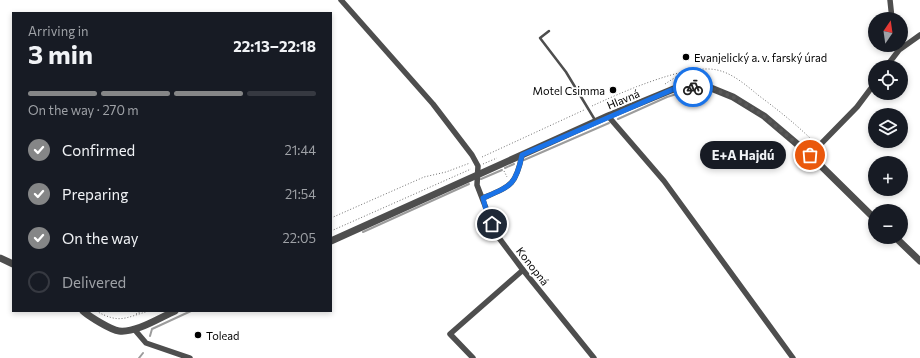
<!DOCTYPE html>
<html lang="en">
<head>
<meta charset="utf-8">
<style>
	body { margin:0; font-family:Commissioner,sans-serif; background:#20242c; color:#f1f3f6; height:100vh; display:flex; flex-direction:column; font-size:15px; white-space:nowrap }
	* { box-sizing:border-box; margin:0 }
	p { font-size:13px; color:#9ea1a6 }
	.icon { flex:none; width:22px; height:22px; fill:none; stroke:currentColor; stroke-width:2; stroke-linecap:round; stroke-linejoin:round }
	.map { position:relative; flex:1; overflow:hidden }
	.panel { position:absolute; left:12px; top:12px; width:320px; height:300px; display:flex; flex-direction:column; background:#171b24; border-radius:0px; box-shadow:0 2px 6px #0003 }
	.panel>* { flex:none }
	.needle { width:26px; rotate:13deg }
	.controls { position:absolute; left:868px; top:12px; display:grid; gap:8px }
	.controls a { display:grid; place-items:center; width:40px; height:40px; border-radius:50%; background:#171b24; box-shadow:0 2px 6px #0003; font-size:20px }
	.pin { position:absolute; display:grid; place-items:center; width:34px; height:34px; color:#fff; margin:-17px; border:2px solid #fff; border-radius:50%; box-shadow:0 1px 4px #0007 }
	.courier { position:absolute; display:grid; place-items:center; width:40px; height:40px; margin:-20px; border:3px solid #1a73e8; border-radius:50%; background:#fff; color:#222; box-shadow:0 1px 5px #0007 }
	.bubble { position:absolute; height:28px; border-radius:14px; background:#171b24; box-shadow:0 2px 6px #0003; font-size:13px; font-weight:700; line-height:28px; text-align:center }
	.headline em { font-style:normal; font-weight:700 }
	.headline div { display:flex; flex-direction:column-reverse }
	.headline { display:flex; align-items:center; justify-content:space-between; height:68px; padding:0 16px }
	h1 { font-size:26px; font-weight:700; line-height:30px }
	.bar { display:grid; grid-template-columns:repeat(4,1fr); gap:6px 4px; align-content:center; height:48px; padding:0 16px }
	.bar i { height:5px; border-radius:3px; background:#363941 }
	.bar .active { background:#858687 }
	.bar p { grid-column:span 4 }
	ol { padding:0 16px; list-style:none }
	li { display:flex; align-items:center; gap:12px; height:44px }
	li p { margin-inline-start:auto }
	li .icon { padding:4px; border-radius:50%; background:#858687; color:#fff; stroke-width:4 }
	li:last-child { color:#9ea1a6 }
	li i { width:22px; height:22px; border:2px solid #363941; border-radius:50% }
	.map>svg:first-child { display:block }
</style>
</head>
<body>
<div class="map">
<svg width="920" height="358" viewBox="0 0 920 358">
	<rect width="100%" height="100%" fill="#fff"/>
	<g fill="none" stroke-linecap="round" stroke-linejoin="round">
		<g stroke="#9c9c9c" stroke-width="2">
			<polyline points="618,119 667,97 683,92 705,91"/>
			<polyline points="524,160 609,123"/>
			<polyline points="505,168 514,164"/>
			<polyline points="481,179 502,170"/>
			<polyline points="363,232 469,184"/>
			<polyline points="150,336 152,329 191,311"/>
			<polyline points="139,358 143,353"/>
		</g>
		<g stroke="#707070" stroke-width="1" stroke-dasharray="1 2" stroke-linecap="butt">
			<polyline points="665,84 682,73"/>
			<path d="M592,106c28,-13 95,-43 125,-36 15,3 29,15 41,25 20,15 38,29 56,47"/>
			<polyline points="482,157 584,110"/>
			<polyline points="483,164 497,158"/>
			<polyline points="504,171 507,177"/>
			<polyline points="331,218 424,177 446,172 470,163"/>
			<polyline points="331,231 471,169"/>
			<path d="M96,311c24,13 28,7 53,0"/>
			<polyline points="136,314 142,311"/>
		</g>
		<polyline stroke="#4e4e4e" stroke-width="2.5" points="549,31 540,38 566,72 595,120"/>
		<g stroke="#4e4e4e" stroke-width="5.5">
			<polyline points="341,0 433,104 472,155 478,166 477,185 496,234 523,270 594,358"/>
			<polyline points="890,0 892,19"/>
			<polyline points="886,67 899,50 920,35"/>
			<polyline points="608,116 664,181 793,358"/>
			<polyline points="810,155 857,107 875,83"/>
			<path d="M483,198c28,-12 33,-13 39,-43"/>
			<polyline points="134,329 146,343 190,358"/>
			<polyline points="473,358 450,334 523,270"/>
		</g>
		<g stroke="#4e4e4e" stroke-width="7">
			<polyline points="895,237 920,261"/>
			<polyline points="331,241 608,116 676,88 706,86 733,97 764,116 810,155 875,219"/>
			<polyline points="0,258 13,264"/>
			<path d="M83,311c7,6 28,19 36,20 17,2 40,-13 56,-20"/>
		</g>
	</g>
	<g fill="none" stroke-linecap="round" stroke-linejoin="round">
		<polyline stroke="#595959" stroke-width="4" stroke-dasharray="0 7.2" points="693,87 706,86 733,97 764,116 810,155"/>
		<path stroke="#1a73e8" stroke-width="5" d="M492,224l-5,-10 -4,-16c28,-12 33,-13 39,-43l154,-67 17,-1"/>
	</g>
	<g fill="#000" stroke="#fff" stroke-width="1.5">
		<circle cx="686" cy="57" r="4"/>
		<circle cx="613" cy="90" r="4"/>
		<circle cx="198" cy="335" r="4"/>
	</g>
	<g text-anchor="middle" dominant-baseline="central" stroke-width="3.5" stroke-linejoin="round" paint-order="stroke">
		<g font-size="11" fill="#000" stroke="#fff" text-anchor="start">
			<text x="694" y="57">Evanjelický a. v. farský úrad</text>
			<text x="605" y="90" text-anchor="end">Motel Csimma</text>
			<text x="206" y="335">Tolead</text>
		</g>
		<g font-size="11" fill="#000" stroke="#fff">
			<text transform="translate(623 99) rotate(-23)">Hlavná</text>
			<text transform="translate(533 266) rotate(52)">Konopná</text>
		</g>
	</g>
</svg>
<div class="controls">
<a><svg class="needle" viewBox="-14 -14 28 28"><path d="M0-13l5 13h-10z" fill="#e53935"/><path d="M0 13l5-13h-10z" fill="#9ea1a6"/></svg></a>
<a><svg class="icon" aria-label="locate" viewBox="0 0 24 24"><circle cx="12" cy="12" r="6"/><path d="M12 2v4M12 18v4M2 12h4M18 12h4"/></svg></a>
<a><svg class="icon" aria-label="layers" viewBox="0 0 24 24"><path d="M12 4l9 5-9 5-9-5zM3 14l9 5 9-5"/></svg></a>
<a>+</a>
<a>−</a>
</div>
<div class="pin" style="left:810px;top:155px;background:#ea580c"><svg class="icon" aria-label="bag" viewBox="0 0 24 24"><path d="M5 8h14l-1 12H6zM9 8a3 3 0 0 1 6 0"/></svg></div>
<div class="pin" style="left:492px;top:224px;background:#1f2937"><svg class="icon" aria-label="home" viewBox="0 0 24 24"><path d="M3 11l9-7 9 7M6 9v11h12V9"/></svg></div>
<div class="courier" style="left:693px;top:87px"><svg class="icon" aria-label="bike" viewBox="0 0 24 24"><circle cx="6" cy="16" r="4"/><circle cx="18" cy="16" r="4"/><path d="M6 16l4-8h5l3 8M10 8l3 8H6M13 5h3"/></svg></div>
<div class="bubble" style="left:700px;top:141px;width:86px">E+A Hajdú</div>
<section class="panel">
<div class="headline"><div><h1>3 min</h1><p>Arriving in</p></div><em>22:13–22:18</em></div>
<div class="bar"><i class="active"></i><i class="active"></i><i class="active"></i><i></i><p>On the way · 270 m</p></div>
<ol>
<li><svg class="icon" aria-label="check" viewBox="0 0 24 24"><path d="M5 12l5 5 9-10"/></svg>Confirmed<p>21:44</p></li>
<li><svg class="icon" aria-label="check" viewBox="0 0 24 24"><path d="M5 12l5 5 9-10"/></svg>Preparing<p>21:54</p></li>
<li><svg class="icon" aria-label="check" viewBox="0 0 24 24"><path d="M5 12l5 5 9-10"/></svg>On the way<p>22:05</p></li>
<li><i></i>Delivered</li>
</ol>
</section>
</div>
</body>
</html>
